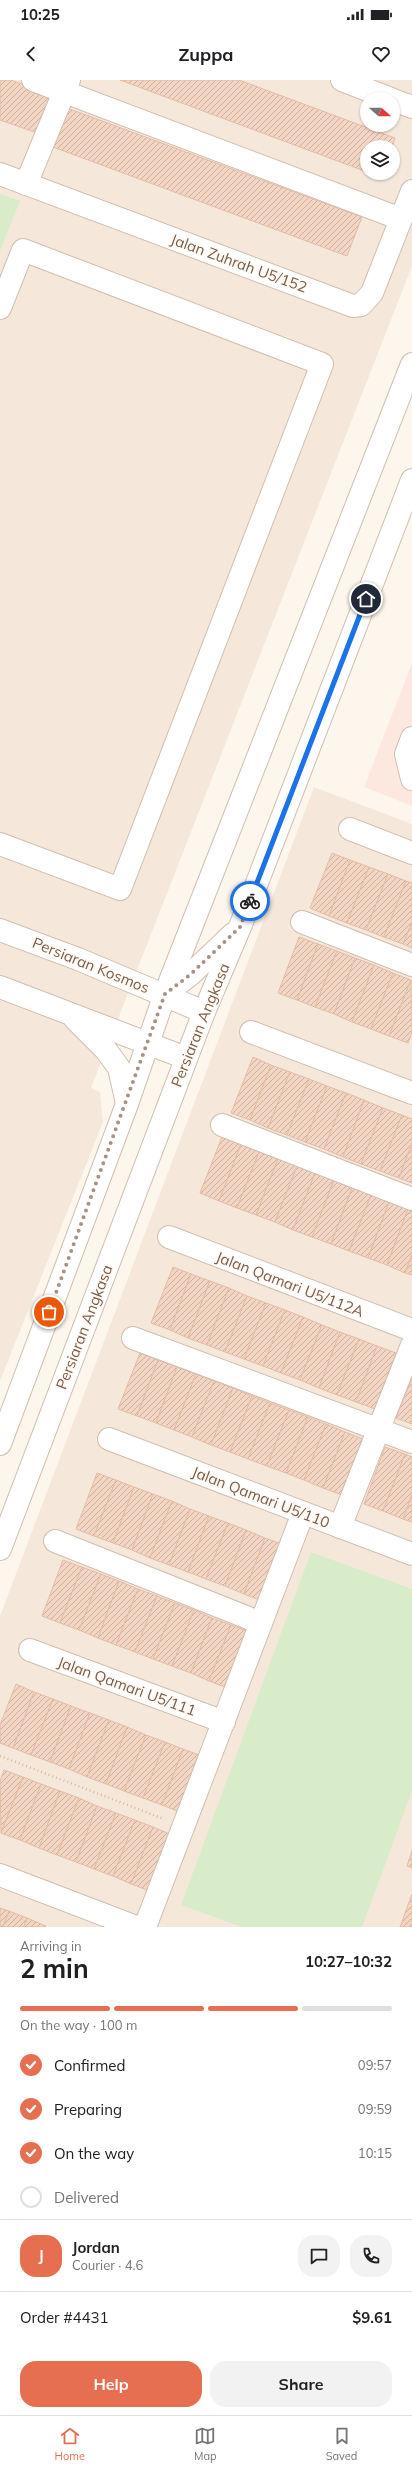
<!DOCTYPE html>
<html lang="en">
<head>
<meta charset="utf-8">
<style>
	body { margin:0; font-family:Mulish,sans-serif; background:#f2f2f2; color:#202124; height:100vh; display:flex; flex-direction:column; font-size:15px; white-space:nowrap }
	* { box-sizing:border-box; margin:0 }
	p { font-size:13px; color:#757577 }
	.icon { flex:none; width:22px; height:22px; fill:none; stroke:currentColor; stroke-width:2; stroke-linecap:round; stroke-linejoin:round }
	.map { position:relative; height:1847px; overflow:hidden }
	.sheet { display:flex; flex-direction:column; background:#fff; flex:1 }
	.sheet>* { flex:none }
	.needle { width:26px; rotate:111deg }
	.controls { position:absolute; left:360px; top:12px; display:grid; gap:8px }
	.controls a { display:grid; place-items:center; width:40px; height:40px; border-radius:50%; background:#fff; box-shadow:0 1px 3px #0004; font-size:20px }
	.pin { position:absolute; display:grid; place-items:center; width:34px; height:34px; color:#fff; margin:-17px; border:2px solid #fff; border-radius:50%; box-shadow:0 1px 4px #0007 }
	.courier { position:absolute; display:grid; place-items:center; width:40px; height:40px; margin:-20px; border:3px solid #1a73e8; border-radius:50%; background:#fff; color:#222; box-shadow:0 1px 5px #0007 }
	.summary em { font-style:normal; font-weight:700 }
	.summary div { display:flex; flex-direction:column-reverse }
	.summary { display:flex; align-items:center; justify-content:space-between; height:68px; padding:0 20px }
	h1 { font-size:26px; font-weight:700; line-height:30px }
	.bar { display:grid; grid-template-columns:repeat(4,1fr); gap:6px 4px; align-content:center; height:48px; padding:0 20px }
	.bar i { height:5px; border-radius:3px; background:#e0e0e0 }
	.bar .selected { background:#e76f51 }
	.bar p { grid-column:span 4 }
	.line { display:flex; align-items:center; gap:10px; padding:0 20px; border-top:1px solid #e0e0e0 }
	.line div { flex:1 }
	.round { display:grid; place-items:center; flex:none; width:42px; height:42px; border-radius:16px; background:#f2f2f2 }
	ol { padding:0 20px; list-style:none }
	li { display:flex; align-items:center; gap:12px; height:44px }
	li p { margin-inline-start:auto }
	li .icon { padding:4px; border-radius:50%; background:#e76f51; color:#fff; stroke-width:4 }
	li:last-child { color:#757577 }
	li i { width:22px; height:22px; border:2px solid #e0e0e0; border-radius:50% }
	.button { display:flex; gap:8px; margin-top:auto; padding:8px 20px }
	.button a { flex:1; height:46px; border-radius:16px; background:#e76f51; color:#fff; font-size:16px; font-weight:700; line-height:46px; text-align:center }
	.button a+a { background:#f2f2f2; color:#202124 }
	.status { display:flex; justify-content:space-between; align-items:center; height:28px; padding:0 20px; background:#fff; direction:ltr }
	.status svg { height:11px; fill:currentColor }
	header { display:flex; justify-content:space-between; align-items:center; height:52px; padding:0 20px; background:#fff; font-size:18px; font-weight:700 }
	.tabs { display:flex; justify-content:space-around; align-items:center; height:56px; border-top:1px solid #e0e0e0; background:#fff; font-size:11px; color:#757577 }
	.tabs a { display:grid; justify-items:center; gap:2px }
	.tabs .selected { color:#e76f51 }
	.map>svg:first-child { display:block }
</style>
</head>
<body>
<div class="status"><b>10:25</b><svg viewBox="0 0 49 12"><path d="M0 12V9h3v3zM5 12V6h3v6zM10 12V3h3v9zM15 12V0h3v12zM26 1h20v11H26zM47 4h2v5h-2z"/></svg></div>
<header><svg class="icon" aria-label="back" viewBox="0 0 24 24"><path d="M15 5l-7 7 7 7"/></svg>Zuppa<svg class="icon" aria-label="heart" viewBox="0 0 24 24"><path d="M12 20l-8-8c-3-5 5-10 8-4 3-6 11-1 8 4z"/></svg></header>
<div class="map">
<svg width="412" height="1847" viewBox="0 0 412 1847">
	<defs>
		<pattern id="building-hatch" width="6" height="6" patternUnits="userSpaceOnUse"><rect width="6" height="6" fill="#f3d5c3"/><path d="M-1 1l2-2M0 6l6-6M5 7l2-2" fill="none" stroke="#cab0a1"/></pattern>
	</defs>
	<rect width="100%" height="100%" fill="#fdf6ec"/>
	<g fill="#f5e8da" fill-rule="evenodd">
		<path d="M0,0h412v186l-321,822 9,4 3,30 -103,259zM367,19h26v26h-26zM367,67h26v26h-26z"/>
		<polygon points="314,707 412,744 412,1847 0,1847 0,1536"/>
	</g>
	<polygon fill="#fde8e0" points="412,583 412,726 364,707"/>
	<g fill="#d8ecc9">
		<polygon points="0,114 20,121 0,171"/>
		<polygon points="311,1472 412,1509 412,1711 362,1847 242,1847 181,1825"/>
	</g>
	<g fill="url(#building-hatch)" stroke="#e6bba3">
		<polygon points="0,0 11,0 54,16 40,54 0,40"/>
		<polygon points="120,0 239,0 395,58 392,67 367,67 367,92"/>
		<polygon points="67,28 362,137 347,176 53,67"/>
		<polygon points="332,773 350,780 329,836 310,828"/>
		<polygon points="350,780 369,787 347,843 329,836"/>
		<polygon points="369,787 388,794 366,850 347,843"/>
		<polygon points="388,794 406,801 384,857 366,850"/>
		<polygon points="406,801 412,803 412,842 403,864 384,857"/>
		<polygon points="412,842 412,868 403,864"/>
		<polygon points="299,857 318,864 297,920 278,913"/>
		<polygon points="318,864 337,871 315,927 297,920"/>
		<polygon points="337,871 355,878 334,934 315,927"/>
		<polygon points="355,878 374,885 352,942 334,934"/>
		<polygon points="374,885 393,893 371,949 352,942"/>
		<polygon points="393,893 411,900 389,956 371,949"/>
		<polygon points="411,900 412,953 408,963 389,956"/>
		<polygon points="253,977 271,985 250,1040 231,1033"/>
		<polygon points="271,985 290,992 268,1048 250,1040"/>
		<polygon points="290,992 309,999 287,1055 268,1048"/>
		<polygon points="309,999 327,1006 305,1062 287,1055"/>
		<polygon points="327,1006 346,1013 324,1069 305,1062"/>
		<polygon points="346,1013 364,1020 343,1077 324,1069"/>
		<polygon points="364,1020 383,1028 361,1084 343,1077"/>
		<polygon points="383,1028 402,1035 380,1091 361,1084"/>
		<polygon points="402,1035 412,1039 412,1063 399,1098 380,1091"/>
		<polygon points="222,1057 241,1064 219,1121 200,1113"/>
		<polygon points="412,1063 412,1103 399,1098"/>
		<polygon points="241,1064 259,1072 237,1128 219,1121"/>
		<polygon points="259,1072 278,1079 256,1135 237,1128"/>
		<polygon points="278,1079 297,1086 275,1142 256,1135"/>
		<polygon points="297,1086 315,1093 293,1150 275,1142"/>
		<polygon points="315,1093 334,1100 312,1157 293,1150"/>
		<polygon points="334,1100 352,1108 331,1164 312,1157"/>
		<polygon points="352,1108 371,1115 349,1171 331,1164"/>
		<polygon points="371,1115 389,1122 368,1178 349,1171"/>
		<polygon points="389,1122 408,1129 387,1185 368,1178"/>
		<polygon points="408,1129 412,1131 412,1175 405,1193 387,1185"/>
		<polygon points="412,1175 412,1195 405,1193"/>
		<polygon points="173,1187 191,1194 170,1250 151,1243"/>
		<polygon points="191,1194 210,1201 188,1258 170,1250"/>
		<polygon points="210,1201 229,1208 207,1265 188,1258"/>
		<polygon points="229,1208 247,1216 225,1272 207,1265"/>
		<polygon points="247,1216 266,1223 244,1279 225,1272"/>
		<polygon points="266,1223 285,1230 263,1286 244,1279"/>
		<polygon points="285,1230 303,1237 281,1293 263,1286"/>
		<polygon points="303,1237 322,1245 300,1300 281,1293"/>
		<polygon points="322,1245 340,1252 319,1308 300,1300"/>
		<polygon points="340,1252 359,1259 337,1315 319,1308"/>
		<polygon points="359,1259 377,1266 356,1322 337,1315"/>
		<polygon points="377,1266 396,1273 375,1329 356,1322"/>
		<polygon points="140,1273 158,1280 137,1336 118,1329"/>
		<polygon points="158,1280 177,1287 156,1343 137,1336"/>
		<polygon points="177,1287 196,1294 174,1350 156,1343"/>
		<polygon points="196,1294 214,1301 192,1357 174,1350"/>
		<polygon points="412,1298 412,1344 396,1338"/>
		<polygon points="214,1301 233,1308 211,1365 192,1357"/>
		<polygon points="233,1308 252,1316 230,1372 211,1365"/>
		<polygon points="252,1316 270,1323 248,1379 230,1372"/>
		<polygon points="270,1323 289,1330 267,1386 248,1379"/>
		<polygon points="289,1330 308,1337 286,1393 267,1386"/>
		<polygon points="308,1337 326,1344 304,1400 286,1393"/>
		<polygon points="326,1344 345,1352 323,1408 304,1400"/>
		<polygon points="345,1352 363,1359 342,1415 323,1408"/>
		<polygon points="385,1367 405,1374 383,1431 364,1424"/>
		<polygon points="405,1374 412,1377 412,1415 403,1439 383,1431"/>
		<polygon points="97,1393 116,1400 94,1456 76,1449"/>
		<polygon points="116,1400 134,1407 113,1463 94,1456"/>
		<polygon points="134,1407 153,1414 132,1470 113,1463"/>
		<polygon points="153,1414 172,1421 150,1478 132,1470"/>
		<polygon points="412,1415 412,1442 403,1439"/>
		<polygon points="172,1421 190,1429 169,1485 150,1478"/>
		<polygon points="190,1429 209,1436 188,1492 169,1485"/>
		<polygon points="209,1436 228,1443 206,1499 188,1492"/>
		<polygon points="228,1443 246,1450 225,1506 206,1499"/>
		<polygon points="246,1450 265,1458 244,1514 225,1506"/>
		<polygon points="265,1458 284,1465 262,1521 244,1514"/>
		<polygon points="63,1480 82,1487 60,1543 42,1536"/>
		<polygon points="82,1487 101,1494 79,1550 60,1543"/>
		<polygon points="101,1494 119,1501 98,1558 79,1550"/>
		<polygon points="119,1501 138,1509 116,1565 98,1558"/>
		<polygon points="138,1509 157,1516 135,1572 116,1565"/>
		<polygon points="157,1516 175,1523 153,1579 135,1572"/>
		<polygon points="175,1523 194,1530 172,1586 153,1579"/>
		<polygon points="194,1530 212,1538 191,1593 172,1586"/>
		<polygon points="212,1538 231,1545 209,1601 191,1593"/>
		<polygon points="231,1545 250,1552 228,1608 209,1601"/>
		<polygon points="16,1604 34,1612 13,1668 0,1663 0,1645"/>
		<polygon points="34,1612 53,1619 31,1675 13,1668"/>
		<polygon points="53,1619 71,1626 50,1682 31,1675"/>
		<polygon points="71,1626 90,1633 69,1689 50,1682"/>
		<polygon points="90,1633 109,1640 87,1697 69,1689"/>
		<polygon points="109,1640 127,1647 106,1704 87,1697"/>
		<polygon points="127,1647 146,1655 124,1711 106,1704"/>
		<polygon points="146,1655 165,1662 143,1718 124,1711"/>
		<polygon points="165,1662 183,1669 162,1725 143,1718"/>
		<polygon points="183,1669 202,1676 180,1732 162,1725"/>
		<polygon points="4,1690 23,1697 1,1753 0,1701"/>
		<polygon points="23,1697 41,1704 20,1760 1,1753"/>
		<polygon points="41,1704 60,1711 39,1768 20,1760"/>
		<polygon points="60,1711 79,1718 57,1775 39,1768"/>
		<polygon points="79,1718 97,1726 76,1782 57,1775"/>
		<polygon points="97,1726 116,1733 94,1789 76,1782"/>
		<polygon points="116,1733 135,1740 113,1796 94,1789"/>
		<polygon points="135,1740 153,1747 131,1804 113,1796"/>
		<polygon points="153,1747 172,1755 150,1811 131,1804"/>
		<polygon points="412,1771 412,1788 407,1786"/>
		<polygon points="412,1814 412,1847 400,1847"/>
		<polygon points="0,1828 9,1831 3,1847 0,1847"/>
		<polygon points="9,1831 27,1838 24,1847 3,1847"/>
		<polygon points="27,1838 46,1846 45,1847 24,1847"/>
	</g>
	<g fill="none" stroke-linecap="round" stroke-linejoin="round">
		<defs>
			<g id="minor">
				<polyline points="33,0 401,139"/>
				<polyline points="342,0 391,19"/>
				<polyline points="393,20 412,27"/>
				<polyline points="0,94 353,226 361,225 372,213 412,111"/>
				<polyline points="26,104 69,0"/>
				<polyline points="0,228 23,170 322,284 120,809 0,764"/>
				<polyline points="412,658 406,674 412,699"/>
				<polyline points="350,749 412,773"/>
				<polyline points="302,842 412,885"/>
				<polyline points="0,850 78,879 204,932"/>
				<polyline points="0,907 186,978"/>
				<polyline points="165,914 191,894 233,854"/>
				<polyline points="75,939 106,970 119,988 127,1023"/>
				<polyline points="251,952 412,1013"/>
				<polyline points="222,1045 412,1119"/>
				<polyline points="169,1157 412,1250"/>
				<polyline points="133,1258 412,1362"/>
				<polyline points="109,1359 412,1474"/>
				<polyline points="0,1364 127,1024 165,914 412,284"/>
				<polyline points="340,1447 412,1265"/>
				<polyline points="55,1461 261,1543"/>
				<polyline points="0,1469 204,932 240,847 412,400"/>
				<polyline points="30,1570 224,1642"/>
				<polyline points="0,1795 136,1847"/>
				<polyline points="145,1847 303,1433"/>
			</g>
		</defs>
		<use href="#minor" stroke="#d1beb0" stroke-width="24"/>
		<polyline stroke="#d9b8a5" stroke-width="2.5" stroke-dasharray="1 3" stroke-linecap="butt" points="0,1676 164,1739"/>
		<use href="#minor" stroke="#fff" stroke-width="22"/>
	</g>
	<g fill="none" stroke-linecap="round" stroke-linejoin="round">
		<polyline stroke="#a89285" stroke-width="4" stroke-dasharray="0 7.2" points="49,1232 165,914 191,894 240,847 250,821"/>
		<polyline stroke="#1a73e8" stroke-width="5" points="250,821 366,519"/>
	</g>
	<g text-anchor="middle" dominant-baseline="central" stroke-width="3" stroke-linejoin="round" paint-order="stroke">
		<g font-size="15" fill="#7a5c4d" stroke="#fffaf3">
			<text transform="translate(239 183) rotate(20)">Jalan Zuhrah U5/152</text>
			<text transform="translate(91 885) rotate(22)">Persiaran Kosmos</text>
			<text transform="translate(200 945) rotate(-68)">Persiaran Angkasa</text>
			<text transform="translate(290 1204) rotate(21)">Jalan Qamari U5/112A</text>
			<text transform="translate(84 1247) rotate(-69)">Persiaran Angkasa</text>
			<text transform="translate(261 1417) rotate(21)">Jalan Qamari U5/110</text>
			<text transform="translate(127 1606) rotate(20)">Jalan Qamari U5/111</text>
		</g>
	</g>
</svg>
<div class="controls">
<a><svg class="needle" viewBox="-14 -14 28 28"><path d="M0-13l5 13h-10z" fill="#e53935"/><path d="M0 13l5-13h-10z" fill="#757577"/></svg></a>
<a><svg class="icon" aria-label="layers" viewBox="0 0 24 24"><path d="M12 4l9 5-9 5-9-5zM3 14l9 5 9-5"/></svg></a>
</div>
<div class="pin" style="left:49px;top:1232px;background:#ea580c"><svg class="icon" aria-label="bag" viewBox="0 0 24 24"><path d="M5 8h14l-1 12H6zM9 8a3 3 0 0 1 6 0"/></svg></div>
<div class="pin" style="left:366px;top:519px;background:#1f2937"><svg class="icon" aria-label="home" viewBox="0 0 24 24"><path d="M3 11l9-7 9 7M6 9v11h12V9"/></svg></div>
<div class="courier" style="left:250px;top:821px"><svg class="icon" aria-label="bike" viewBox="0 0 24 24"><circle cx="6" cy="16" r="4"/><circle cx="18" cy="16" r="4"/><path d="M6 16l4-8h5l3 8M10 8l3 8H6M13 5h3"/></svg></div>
</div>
<section class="sheet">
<div class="summary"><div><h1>2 min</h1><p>Arriving in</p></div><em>10:27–10:32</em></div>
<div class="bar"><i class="selected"></i><i class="selected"></i><i class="selected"></i><i></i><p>On the way · 100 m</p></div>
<ol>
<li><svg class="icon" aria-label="check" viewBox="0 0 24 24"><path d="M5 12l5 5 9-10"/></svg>Confirmed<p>09:57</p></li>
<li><svg class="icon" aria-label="check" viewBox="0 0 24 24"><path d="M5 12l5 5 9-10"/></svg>Preparing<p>09:59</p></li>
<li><svg class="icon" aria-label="check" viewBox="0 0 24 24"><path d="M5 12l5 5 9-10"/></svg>On the way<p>10:15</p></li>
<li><i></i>Delivered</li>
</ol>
<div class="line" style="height:72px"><b class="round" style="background:#e76f51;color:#fff">J</b><div><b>Jordan</b><p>Courier · 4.6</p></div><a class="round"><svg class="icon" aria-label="chat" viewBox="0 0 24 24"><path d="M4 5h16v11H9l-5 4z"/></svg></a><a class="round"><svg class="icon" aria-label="phone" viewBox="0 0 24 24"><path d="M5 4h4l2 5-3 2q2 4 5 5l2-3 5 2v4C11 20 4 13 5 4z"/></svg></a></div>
<div class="line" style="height:52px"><div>Order #4431</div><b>$9.61</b></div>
<div class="button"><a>Help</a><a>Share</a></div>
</section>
<nav class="tabs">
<a class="selected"><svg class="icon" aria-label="home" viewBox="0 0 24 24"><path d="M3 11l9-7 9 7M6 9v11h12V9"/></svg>Home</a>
<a><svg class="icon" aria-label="map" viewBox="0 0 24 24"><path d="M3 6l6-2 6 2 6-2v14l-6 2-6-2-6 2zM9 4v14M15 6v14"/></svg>Map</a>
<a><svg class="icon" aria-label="saved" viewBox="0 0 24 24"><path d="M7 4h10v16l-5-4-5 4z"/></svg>Saved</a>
</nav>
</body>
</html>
